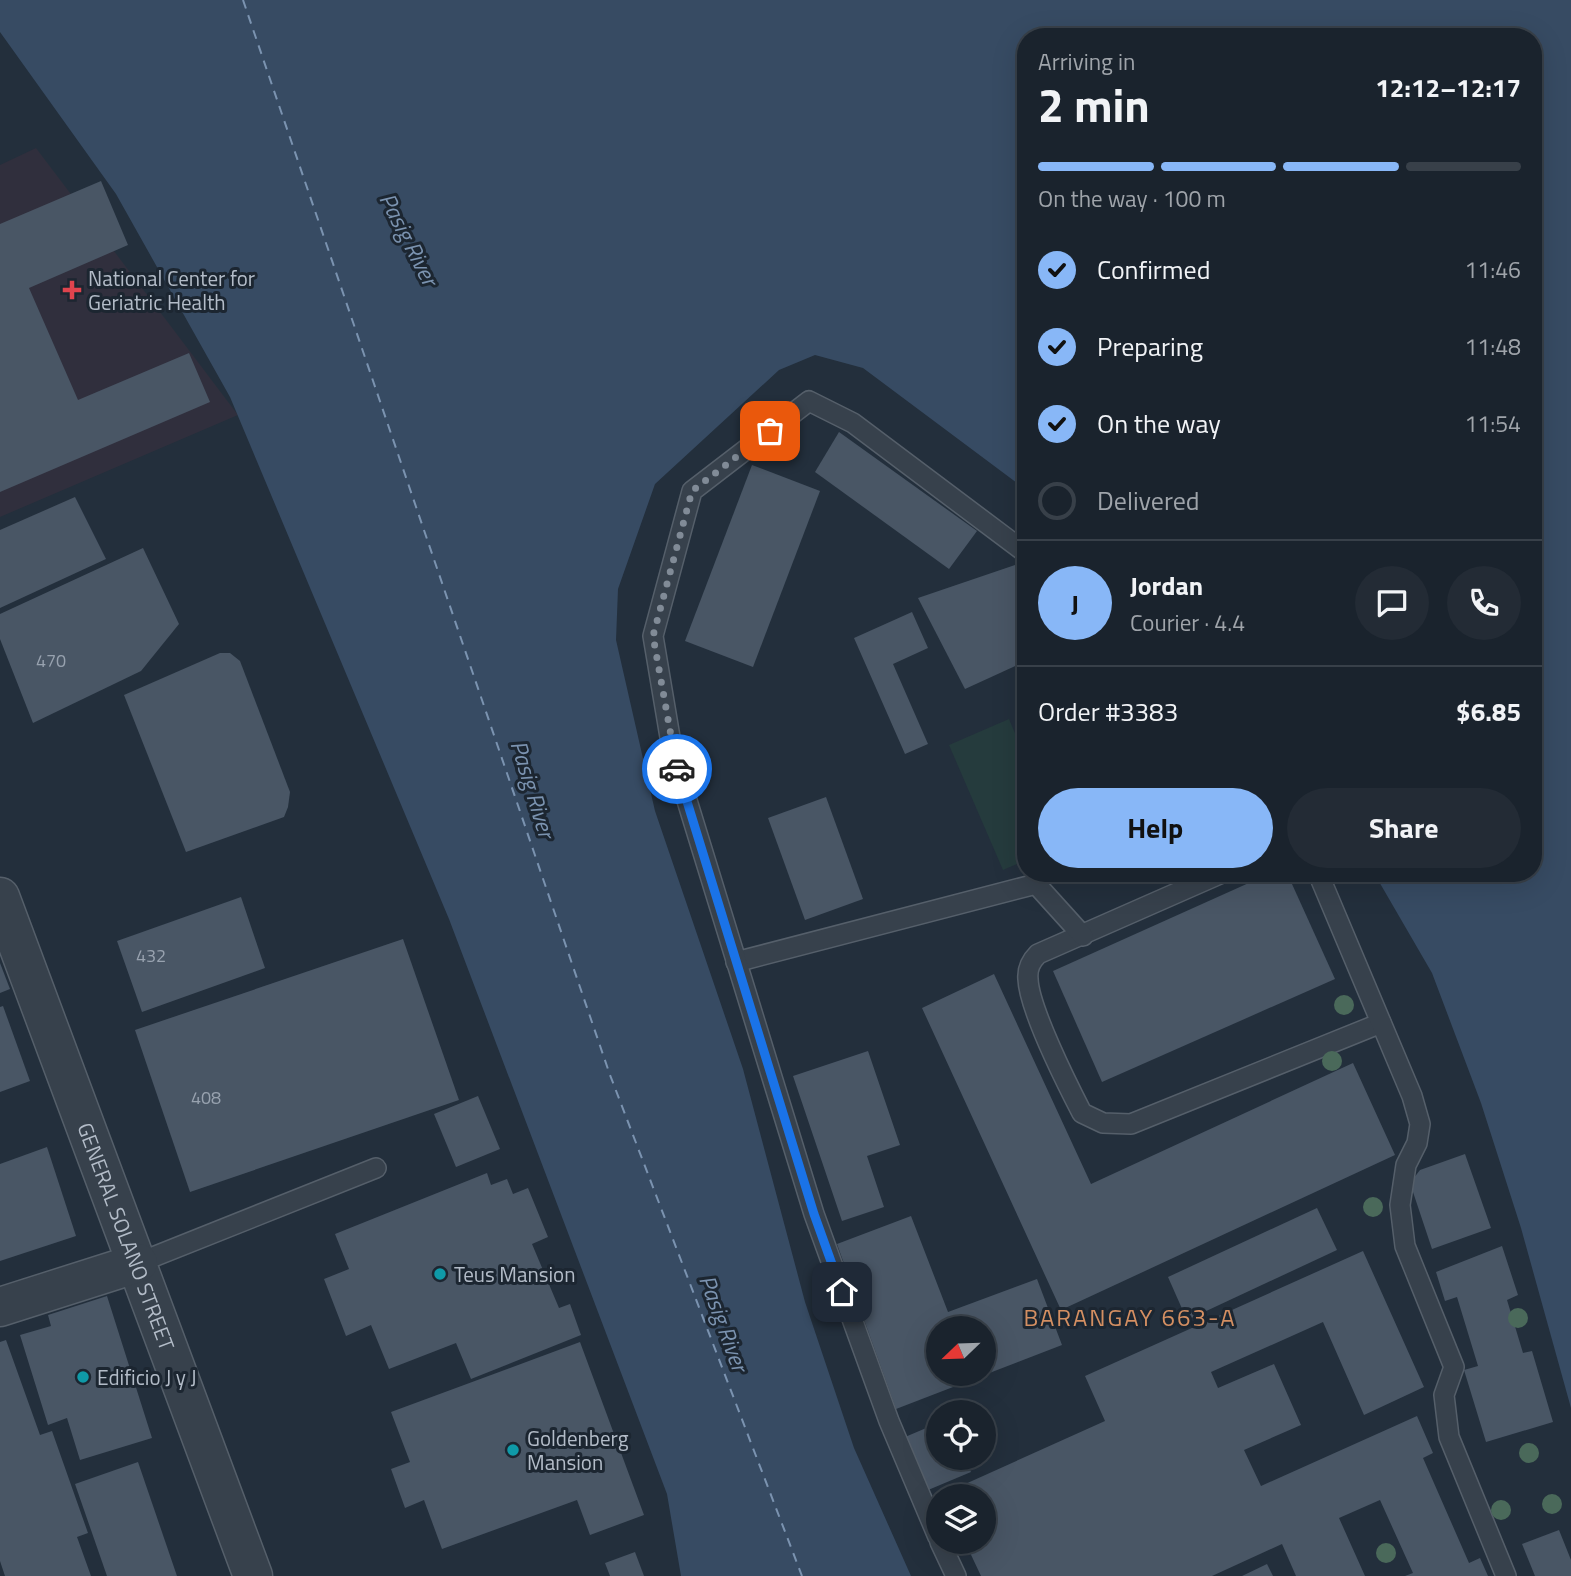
<!DOCTYPE html>
<html lang="en">
<head>
<meta charset="utf-8">
<style>
	body { margin:0; font-family:"Titillium Web",sans-serif; background:#232b35; color:#f1f3f6; height:100vh; display:flex; flex-direction:column; font-size:26px; white-space:nowrap }
	* { box-sizing:border-box; margin:0 }
	p { font-size:23px; color:#9fa4aa }
	.icon { flex:none; width:38px; height:38px; fill:none; stroke:currentColor; stroke-width:2; stroke-linecap:round; stroke-linejoin:round }
	.map { position:relative; flex:1; overflow:hidden }
	.details { position:absolute; left:1017px; top:28px; width:525px; height:854px; display:flex; flex-direction:column; background:#1a232d; border-radius:28px; box-shadow:0 7px 28px #0002,0 0 0 2px #384049 }
	.details>* { flex:none }
	.needle { width:46px; rotate:247deg }
	.controls { position:absolute; left:926px; top:1316px; display:grid; gap:14px }
	.controls a { display:grid; place-items:center; width:70px; height:70px; border-radius:50%; background:#1a232d; box-shadow:0 7px 28px #0002,0 0 0 2px #384049; font-size:35px }
	.pin { position:absolute; display:grid; place-items:center; width:60px; height:60px; color:#fff; margin:-30px; border-radius:14px; box-shadow:0 4px 10px #0006 }
	.courier { position:absolute; display:grid; place-items:center; width:70px; height:70px; margin:-35px; border:5px solid #1a73e8; border-radius:50%; background:#fff; color:#222; box-shadow:0 2px 9px #0007 }
	.overview em { font-style:normal; font-weight:700 }
	.overview div { display:flex; flex-direction:column-reverse }
	.overview { display:flex; align-items:center; justify-content:space-between; height:119px; padding:0 21px }
	h1 { font-size:46px; font-weight:700; line-height:52px }
	.bar { display:grid; grid-template-columns:repeat(4,1fr); gap:10px 7px; align-content:center; height:84px; padding:0 21px }
	.bar i { height:9px; border-radius:5px; background:#384049 }
	.bar .active { background:#88b7f7 }
	.bar p { grid-column:span 4 }
	.line { display:flex; align-items:center; gap:18px; padding:0 21px; border-top:2px solid #384049 }
	.line div { flex:1 }
	.round { display:grid; place-items:center; flex:none; width:74px; height:74px; border-radius:37px; background:#232b35 }
	ol { padding:0 21px; list-style:none }
	li { display:flex; align-items:center; gap:21px; height:77px }
	li p { margin-inline-start:auto }
	li .icon { padding:7px; border-radius:50%; background:#88b7f7; color:#111; stroke-width:4 }
	li:last-child { color:#9fa4aa }
	li i { width:38px; height:38px; border:4px solid #384049; border-radius:50% }
	.action { display:flex; gap:14px; margin-top:auto; padding:14px 21px }
	.action a { flex:1; height:80px; border-radius:42px; background:#88b7f7; color:#111; font-size:28px; font-weight:700; line-height:80px; text-align:center }
	.action a+a { background:#232b35; color:#f1f3f6 }
	.map>svg:first-child { display:block }
</style>
</head>
<body>
<div class="map">
<svg width="1571" height="1576" viewBox="0 0 1571 1576">
	<rect width="100%" height="100%" fill="#232f3c"/>
	<polygon fill="#302f3d" points="36,148 238,415 0,517 0,165"/>
	<polygon fill="#253b3d" points="1009,719 1025,757 1026,860 1003,870 949,745"/>
	<polygon fill="#374b63" points="0,0 1571,0 1571,1408 1521,1228 1481,1103 1432,973 1374,873 1533,873 1533,37 1026,37 1025,489 863,368 815,355 779,370 655,484 618,589 616,640 655,811 743,1069 805,1302 854,1448 911,1576 681,1576 667,1494 449,919 230,397 116,194 0,32"/>
	<g fill="none" stroke-linecap="round" stroke-linejoin="round">
		<polyline stroke="#7b93b0" stroke-width="2" stroke-dasharray="9 7" stroke-linecap="butt" points="243,0 610,1075 802,1576"/>
	</g>
	<g fill="#495665" fill-rule="evenodd">
		<polygon points="101,181 128,245 29,288 78,400 189,353 210,402 0,492 0,224"/>
		<polygon points="839,432 977,531 949,569 815,472"/>
		<polygon points="752,465 820,491 753,667 685,641"/>
		<polygon points="75,497 106,559 0,608 0,530"/>
		<polygon points="143,548 179,624 141,671 33,723 0,639 0,614"/>
		<polygon points="1015,565 1026,574 1026,661 965,689 918,598"/>
		<polygon points="912,612 928,648 893,664 928,744 905,754 854,638"/>
		<polygon points="220,653 230,653 240,661 290,792 288,807 284,817 186,852 124,695"/>
		<polygon points="826,797 863,899 805,920 768,818"/>
		<polygon points="1271,873 1287,873 1335,979 1102,1082 1053,971"/>
		<polygon points="241,897 265,968 142,1012 117,941"/>
		<polygon points="403,939 459,1100 190,1192 135,1030"/>
		<polygon points="0,963 10,989 0,993"/>
		<polygon points="994,974 1091,1184 1353,1063 1395,1155 1061,1310 922,1008"/>
		<polygon points="3,1006 30,1081 0,1092 0,1007"/>
		<polygon points="868,1051 900,1145 867,1156 884,1207 842,1221 793,1076"/>
		<polygon points="478,1096 500,1149 456,1167 434,1114"/>
		<polygon points="47,1147 76,1236 0,1261 0,1164"/>
		<polygon points="1465,1154 1491,1228 1432,1249 1410,1183 1420,1170"/>
		<polygon points="487,1173 491,1185 507,1179 513,1194 528,1188 548,1237 532,1244 559,1308 570,1304 581,1335 471,1379 456,1343 389,1369 371,1325 346,1336 324,1279 349,1269 335,1234"/>
		<polygon points="1317,1208 1337,1250 1187,1320 1168,1277"/>
		<path d="M911,1216l37,96 89,-33 25,66 -166,64 -59,-165zM938,1328h46v46h-46z"/>
		<polygon points="1502,1246 1518,1295 1507,1300 1523,1353 1532,1351 1553,1422 1486,1442 1464,1370 1478,1366 1457,1297 1445,1301 1436,1272"/>
		<polygon points="1363,1251 1424,1387 1364,1415 1323,1322 1211,1372 1218,1388 1274,1364 1301,1425 1244,1450 1261,1486 1417,1416 1433,1453 1423,1458 1469,1563 1480,1558 1488,1576 1405,1576 1413,1573 1380,1500 1339,1518 1365,1576 1296,1576 1282,1544 1212,1576 981,1576 965,1542 984,1542 984,1496 943,1494 1105,1421 1085,1376"/>
		<polygon points="107,1296 152,1438 80,1460 67,1418 48,1425 20,1335 51,1326 48,1315"/>
		<polygon points="6,1340 40,1435 52,1431 88,1533 77,1537 91,1576 5,1576 0,1561 0,1342"/>
		<polygon points="580,1342 644,1515 590,1535 577,1500 442,1549 424,1500 405,1508 391,1469 410,1462 391,1412"/>
		<polygon points="938,1423 938,1458 965,1458 971,1472 921,1493 898,1440"/>
		<polygon points="138,1462 177,1576 107,1576 75,1484"/>
		<polygon points="1559,1530 1571,1560 1571,1576 1535,1576 1522,1544"/>
		<polygon points="635,1552 644,1576 610,1576 605,1563"/>
		<polygon points="1267,1564 1273,1576 1242,1576"/>
	</g>
	<g fill="none" stroke-linecap="round" stroke-linejoin="round">
		<defs>
			<g id="lane">
				<path d="M1222,873l-184,81c-7,7 -11,14 -10,25 1,29 39,105 54,134l21,10 28,1 250,-101"/>
				<polyline points="1318,873 1412,1096 1420,1124 1417,1143 1406,1165 1400,1205 1405,1246 1454,1367 1444,1395 1449,1437 1506,1576"/>
				<polyline points="736,962 1036,884 1083,936"/>
				<polyline points="138,1263 376,1168"/>
				<polyline points="938,1537 889,1421 814,1214 673,755 653,636 692,491 809,401 853,423 1026,553"/>
				<polyline points="940,1542 956,1576"/>
			</g>
			<g id="street">
				<path id="s1" d="M0,897l253,679"/>
				<polyline points="0,1307 138,1263"/>
			</g>
		</defs>
		<use href="#lane" stroke="#555f6a" stroke-width="22"/>
		<use href="#street" stroke="#555f6a" stroke-width="41"/>
		<use href="#lane" stroke="#37414c" stroke-width="19"/>
		<use href="#street" stroke="#37414c" stroke-width="38"/>
	</g>
	<g fill="#4a695a">
		<circle cx="1344" cy="1005" r="10"/>
		<circle cx="1332" cy="1061" r="10"/>
		<circle cx="1373" cy="1207" r="10"/>
		<circle cx="1518" cy="1318" r="10"/>
		<circle cx="1529" cy="1453" r="10"/>
		<circle cx="1552" cy="1504" r="10"/>
		<circle cx="1501" cy="1510" r="10"/>
		<circle cx="1386" cy="1553" r="10"/>
	</g>
	<g fill="none" stroke-linecap="round" stroke-linejoin="round">
		<polyline stroke="#818b97" stroke-width="7" stroke-dasharray="0 12.6" points="677,769 653,636 692,491 770,431"/>
		<polyline stroke="#1a73e8" stroke-width="9" points="677,769 814,1214 842,1292"/>
	</g>
	<path fill="#e0444e" stroke="#1c2631" stroke-width="2.5" d="M68.5 279.5h7v7h7v7h-7v7h-7v-7h-7v-7h7z"/>
	<g fill="#0f9aa8" stroke="#1c2631" stroke-width="2.5">
		<circle cx="440" cy="1274" r="7"/>
		<circle cx="83" cy="1377" r="7"/>
		<circle cx="513" cy="1450" r="7"/>
	</g>
	<g text-anchor="middle" dominant-baseline="central" stroke-width="6" stroke-linejoin="round" paint-order="stroke">
		<g font-size="18" fill="#98a2af">
			<text x="51" y="660">470</text>
			<text x="151" y="955">432</text>
			<text x="206" y="1097">408</text>
		</g>
		<g font-size="21" fill="#b3bcc8" stroke="#1c2631" text-anchor="start">
			<text x="88" y="278">National Center for<tspan x="88" dy="24">Geriatric Health</tspan></text>
			<text x="454" y="1274">Teus Mansion</text>
			<text x="97" y="1377">Edificio J y J</text>
			<text x="527" y="1438">Goldenberg<tspan x="527" dy="24">Mansion</tspan></text>
		</g>
		<g font-size="21" fill="#b3bcc8" stroke="#1c2631">
			<text stroke="none"><textPath href="#s1" startOffset="362">GENERAL SOLANO STREET</textPath></text>
		</g>
		<g font-size="23" font-style="italic" fill="#7b93b0" stroke="#1c2631">
			<text transform="translate(409 239) rotate(63)">Pasig River</text>
			<text transform="translate(533 789) rotate(73)">Pasig River</text>
			<text transform="translate(724 1323) rotate(70)">Pasig River</text>
		</g>
		<g font-size="24" letter-spacing="2" fill="#d48f62" stroke="#1c2631">
			<text x="1130" y="1317">BARANGAY 663-A</text>
		</g>
	</g>
</svg>
<div class="controls">
<a><svg class="needle" viewBox="-14 -14 28 28"><path d="M0-13l5 13h-10z" fill="#e53935"/><path d="M0 13l5-13h-10z" fill="#9fa4aa"/></svg></a>
<a><svg class="icon" aria-label="locate" viewBox="0 0 24 24"><circle cx="12" cy="12" r="6"/><path d="M12 2v4M12 18v4M2 12h4M18 12h4"/></svg></a>
<a><svg class="icon" aria-label="layers" viewBox="0 0 24 24"><path d="M12 4l9 5-9 5-9-5zM3 14l9 5 9-5"/></svg></a>
</div>
<div class="pin" style="left:770px;top:431px;background:#ea580c"><svg class="icon" aria-label="bag" viewBox="0 0 24 24"><path d="M5 8h14l-1 12H6zM9 8a3 3 0 0 1 6 0"/></svg></div>
<div class="pin" style="left:842px;top:1292px;background:#1f2937"><svg class="icon" aria-label="home" viewBox="0 0 24 24"><path d="M3 11l9-7 9 7M6 9v11h12V9"/></svg></div>
<div class="courier" style="left:677px;top:769px"><svg class="icon" aria-label="car" viewBox="0 0 24 24"><path d="M5 17H2v-5l4-1 3-4h7l3 4 3 1v5h-3M9 17h6M6 11h13"/><circle cx="7" cy="17" r="2"/><circle cx="17" cy="17" r="2"/></svg></div>
<section class="details">
<div class="overview"><div><h1>2 min</h1><p>Arriving in</p></div><em>12:12–12:17</em></div>
<div class="bar"><i class="active"></i><i class="active"></i><i class="active"></i><i></i><p>On the way · 100 m</p></div>
<ol>
<li><svg class="icon" aria-label="check" viewBox="0 0 24 24"><path d="M5 12l5 5 9-10"/></svg>Confirmed<p>11:46</p></li>
<li><svg class="icon" aria-label="check" viewBox="0 0 24 24"><path d="M5 12l5 5 9-10"/></svg>Preparing<p>11:48</p></li>
<li><svg class="icon" aria-label="check" viewBox="0 0 24 24"><path d="M5 12l5 5 9-10"/></svg>On the way<p>11:54</p></li>
<li><i></i>Delivered</li>
</ol>
<div class="line" style="height:126px"><b class="round" style="background:#88b7f7;color:#111">J</b><div><b>Jordan</b><p>Courier · 4.4</p></div><a class="round"><svg class="icon" aria-label="chat" viewBox="0 0 24 24"><path d="M4 5h16v11H9l-5 4z"/></svg></a><a class="round"><svg class="icon" aria-label="phone" viewBox="0 0 24 24"><path d="M5 4h4l2 5-3 2q2 4 5 5l2-3 5 2v4C11 20 4 13 5 4z"/></svg></a></div>
<div class="line" style="height:91px"><div>Order #3383</div><b>$6.85</b></div>
<div class="action"><a>Help</a><a>Share</a></div>
</section>
</div>
</body>
</html>
